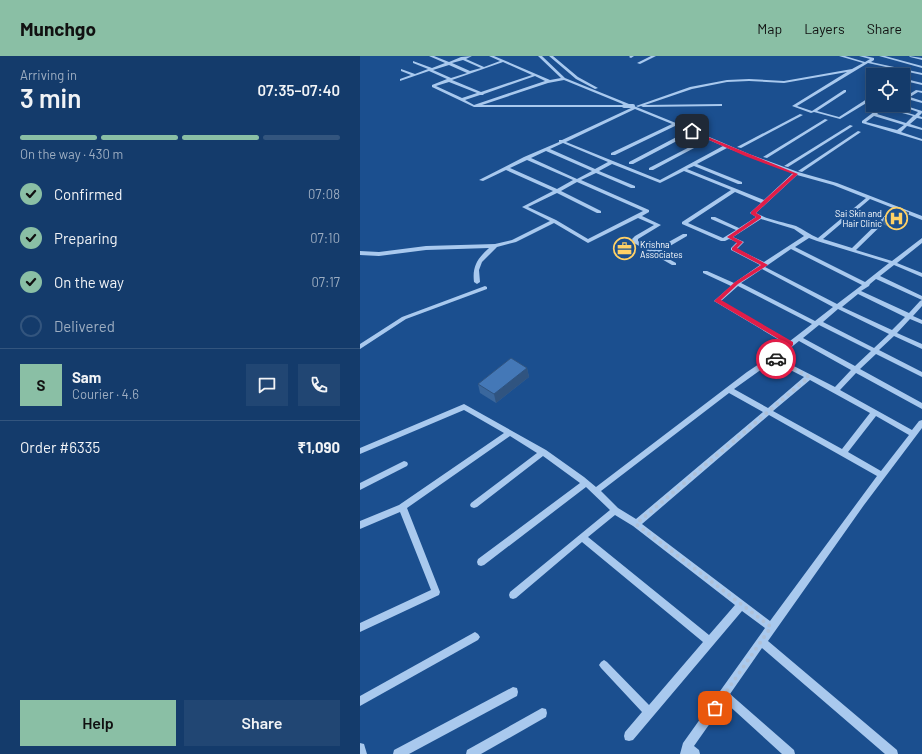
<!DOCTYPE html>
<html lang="en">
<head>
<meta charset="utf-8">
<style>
	body { margin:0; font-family:Barlow,sans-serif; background:#214673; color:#f1f3f6; height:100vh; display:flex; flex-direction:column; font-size:15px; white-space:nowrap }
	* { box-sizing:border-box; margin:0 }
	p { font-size:13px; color:#9dadc1 }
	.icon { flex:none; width:22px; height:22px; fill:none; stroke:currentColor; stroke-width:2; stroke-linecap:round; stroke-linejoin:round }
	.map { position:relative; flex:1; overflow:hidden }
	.side { display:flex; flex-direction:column; background:#143b6b; width:360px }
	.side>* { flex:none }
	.buttons { position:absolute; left:506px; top:12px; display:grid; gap:8px }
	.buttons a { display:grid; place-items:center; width:44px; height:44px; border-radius:0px; background:#143b6b; box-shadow:0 2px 10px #0003,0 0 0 1px #33557e; font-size:20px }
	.pin { position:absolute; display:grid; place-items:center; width:34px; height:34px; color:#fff; margin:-17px; border-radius:8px; box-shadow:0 2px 6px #0006 }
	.courier { position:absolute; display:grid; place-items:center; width:40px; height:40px; margin:-20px; border:3px solid #e11d48; border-radius:50%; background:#fff; color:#222; box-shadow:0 1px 5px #0007 }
	.head em { font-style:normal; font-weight:600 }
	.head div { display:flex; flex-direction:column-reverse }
	.head { display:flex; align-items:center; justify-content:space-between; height:68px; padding:0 20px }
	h1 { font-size:26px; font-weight:600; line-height:30px }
	.bar { display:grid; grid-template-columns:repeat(4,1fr); gap:6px 4px; align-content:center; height:48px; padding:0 20px }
	.bar i { height:5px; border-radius:3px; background:#33557e }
	.bar .on { background:#8abfa5 }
	.bar p { grid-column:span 4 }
	.line { display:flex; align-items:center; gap:10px; padding:0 20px; border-top:1px solid #33557e }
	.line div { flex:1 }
	.round { display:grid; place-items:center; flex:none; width:42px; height:42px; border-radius:0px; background:#214673 }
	ol { padding:0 20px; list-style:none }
	li { display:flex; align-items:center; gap:12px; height:44px }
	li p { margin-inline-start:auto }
	li .icon { padding:4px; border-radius:50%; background:#8abfa5; color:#111; stroke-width:4 }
	li:last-child { color:#9dadc1 }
	li i { width:22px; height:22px; border:2px solid #33557e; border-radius:50% }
	.cta { display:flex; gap:8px; margin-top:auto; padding:8px 20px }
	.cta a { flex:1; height:46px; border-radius:0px; background:#8abfa5; color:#111; font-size:16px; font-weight:600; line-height:46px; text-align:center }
	.cta a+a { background:#214673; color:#f1f3f6 }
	header { display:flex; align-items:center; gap:24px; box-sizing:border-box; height:56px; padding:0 20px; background:#8abfa5; color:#111 }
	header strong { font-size:19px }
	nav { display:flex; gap:22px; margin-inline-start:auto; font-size:14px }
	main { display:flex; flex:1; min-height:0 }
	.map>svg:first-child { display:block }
</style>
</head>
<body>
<header>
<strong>Munchgo</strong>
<nav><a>Map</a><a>Layers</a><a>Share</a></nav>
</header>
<main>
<section class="side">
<div class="head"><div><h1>3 min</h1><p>Arriving in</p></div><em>07:35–07:40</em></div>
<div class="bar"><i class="on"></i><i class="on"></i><i class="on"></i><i></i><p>On the way · 430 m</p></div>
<ol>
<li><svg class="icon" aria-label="check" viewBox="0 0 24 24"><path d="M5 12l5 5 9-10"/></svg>Confirmed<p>07:08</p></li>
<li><svg class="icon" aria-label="check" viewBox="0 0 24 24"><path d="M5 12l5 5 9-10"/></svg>Preparing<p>07:10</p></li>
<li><svg class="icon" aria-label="check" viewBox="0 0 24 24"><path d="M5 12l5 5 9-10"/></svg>On the way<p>07:17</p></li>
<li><i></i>Delivered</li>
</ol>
<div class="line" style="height:72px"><b class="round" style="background:#8abfa5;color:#111">S</b><div><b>Sam</b><p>Courier · 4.6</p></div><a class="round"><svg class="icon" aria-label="chat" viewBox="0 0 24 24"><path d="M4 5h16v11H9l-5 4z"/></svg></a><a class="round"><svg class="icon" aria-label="phone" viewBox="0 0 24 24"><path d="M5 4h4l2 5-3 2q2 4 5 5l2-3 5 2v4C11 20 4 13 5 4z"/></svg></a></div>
<div class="line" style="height:52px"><div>Order #6335</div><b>₹1,090</b></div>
<div class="cta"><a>Help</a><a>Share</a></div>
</section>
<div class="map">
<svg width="562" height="698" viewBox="0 0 562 698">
	<rect width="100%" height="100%" fill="#1b4f8f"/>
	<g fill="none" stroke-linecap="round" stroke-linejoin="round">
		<g fill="#a9c9ee" fill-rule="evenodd">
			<path d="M69,0h5l15,6 12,-5 11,-1 -6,3 18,8 16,-6 -11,-5h5l56,24 11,-2 -23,-22h4l23,22 128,52 56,24 49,18 39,11 85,33v4l-25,-10 -41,40 36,11 30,-23v5l-25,20 25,10v4l-28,-12 -14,11 42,20v4l-46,-21 -6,5 -1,2 -8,5 48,22 11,-12 2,-1v6l-9,10 9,4v4l-12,-5 -13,14 25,11v5l-28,-13 -15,14 43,22v5l-46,-23 -16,15 62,34v6l-66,-36 -16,17 72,40 7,-9 3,-1v8l-58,77 -96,136 129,109 1,4h-13l-123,-106 -32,46 64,56 1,4h-13l-57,-52 -31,44 5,4 1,4h-20l3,-11 82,-115 -23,-17 -109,129 -4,1 -4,-1 -1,-4 1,-4 17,-20 -41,-44 -2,-3 2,-3 3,-2 3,2 42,43 54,-63 -121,-100 -66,56 -3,1 -3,-1 -1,-3 1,-3 100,-82 -24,-23 -102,78 -3,1 -3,-1 -1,-3 1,-3 102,-76 -37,-27 -66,51 -3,1 -3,-1 -1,-2 1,-2 66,-50 -27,-17 -103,72 33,84 -1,3 -79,37v-9l71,-33 -31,-78 -40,17v-8l39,-16 105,-72 -40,-23 -104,44v-6l104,-44 82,46 38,27 12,10 151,-115 24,-16 15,-12 -72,-43 17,-15 -28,-13v-2h4l27,12 26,-18 -29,-15v-2l6,-6 -8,-3 -4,2h-4l-39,-17v-2l49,-32 -47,-19 -24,12 -48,-19 -13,7 36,15v2h-4l-35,-15 -15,7 68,30v2l-7,4 19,9 -23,14v2l16,9 29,-16h4v2l-29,17 18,10v2h-4l-38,-22 -2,-4 3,-3 19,-11 -16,-7 -50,25 -34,-20 -38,19 -19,5 -15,15 -3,8 1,12 -3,2 -3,-2c-2,-16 4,-24 15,-34l-63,2 -47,6 -19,-1v-4l19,1 47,-6 69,-2 17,-4 38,-19 -28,-14 31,-16 -47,-21 -23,11 -4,-1 45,-23 35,-15v-2h3l69,-32 -5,-3 -2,2h-150l-42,-20v-2l15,-6 -18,-8 -29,10v-2l11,-4 -10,-4v-2l14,5 13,-5 -15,-6v-2l19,7 13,-5zM103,4l18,8 -11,3 -18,-8zM143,6l29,13 -51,17 -29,-12zM89,9l18,8 -16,5 -18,-8zM175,20l10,5 -71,24 -9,-5 15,-5h3l1,-1zM204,24l61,25h-143l66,-22zM89,26l28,11 -15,5 -26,-12zM275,53l37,15 -61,29v2h4l60,-29 13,5 -59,31v2h4l59,-31 13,6 -56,29v2h4l56,-30 14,6 -63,34 -94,-38zM203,87l45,19 -13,7 -45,-20zM367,92l66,25 -29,27 -77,-31 7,-3 44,18h4v-2l-45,-18zM186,95l46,20 -15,8 -46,-21zM167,104l46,20 -16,9 -47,-21zM437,119l36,10 33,13 -48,40c-8,-3 -15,-9 -22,-12 -13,-4 -28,-6 -40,-13zM217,126l66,29 -55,28 -32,-19 -28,-13 29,-14 40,20h4v-2l-40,-20zM375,136l26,11 -11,10 6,4 -17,11 -24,-11h-4v2l25,11 -13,8 -35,-15zM510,143l23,9 -41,40 -29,-9zM401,163l33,10 10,7 -40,26 -27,-13 7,-7 -11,-5zM449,182l8,3 72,22 -24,19 -70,-35zM431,193l71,36 -25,19 -72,-37zM402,213l71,38 -18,14 -74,-38zM378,230l74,38 -22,17 -69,-40zM498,238l47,23 -13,13 -50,-23zM478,253l51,25 -15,14 -51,-26zM459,269l52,26 -16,15 -52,-28zM439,285l52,29 -16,17 -57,-29zM413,305l31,16 -36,31 -34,-19zM450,324l60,33 -28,36 -69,-38zM369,337l34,19 -127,107 -18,-11 -17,-17zM409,359l108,61 -107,145 -128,-97zM516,360l33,19 -28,36 -33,-19zM255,459l18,11 102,79 -26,30 -121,-98z"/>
			<polygon points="189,0 193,0 218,21 238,32 235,33 216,23"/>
			<polygon points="270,0 274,0 271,2 269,1"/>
			<polygon points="291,0 296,0 280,8 277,7"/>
			<polygon points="479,0 485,0 505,6 510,3 499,0 505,0 514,2 514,4 511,6 562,17 562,19 508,7 437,50 452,55 484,34 486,34 486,36 457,55 479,61 510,41 513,41 513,43 480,63 454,56 451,57 432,50 487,16 424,27 389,25 367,26 332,33 285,49 362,48 362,50 361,50 283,51 281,50 278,51 276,50 330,31 367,24 389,23 424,25 492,13 503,7"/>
			<polygon points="519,0 525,0 562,10 562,12"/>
			<polygon points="549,0 562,2 562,4 550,1"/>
			<polygon points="546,23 562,27 562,29 545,25 544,24"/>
			<polygon points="556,34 562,35 562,37 558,36 550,41 562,45 562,47 547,43 543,45 543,42"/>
			<path d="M523,49h5l-2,2 29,8 3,-3 -20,-7h5l19,6v2l-3,3 3,1v2l-5,-1 -7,6 12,4v2l-15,-4 -6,6 21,7v2l-60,-18v-2zM524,52l29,8 -7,7 -29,-9zM514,60l30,9 -7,5 -31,-8z"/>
			<polygon points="440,58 443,59 381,92 377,91"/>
			<polygon points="465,63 468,64 407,102 403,101"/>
			<polygon points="490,69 493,70 428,111 424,110"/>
			<polygon points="498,75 501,76 442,116 438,115"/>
			<polygon points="125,230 127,231 127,233 46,263 0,293 0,288 42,261"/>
			<polygon points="44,405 47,406 48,408 47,410 0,434 0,427"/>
			<polygon points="115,576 118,578 120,581 118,584 0,650 0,640"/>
			<polygon points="153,631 157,632 158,636 157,640 49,698 33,698 34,694"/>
			<polygon points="182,652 186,653 187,657 186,661 121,698 106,698 107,694"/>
			<polygon points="0,687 4,688 7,698 0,698"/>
		</g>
		<polyline stroke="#a9c9ee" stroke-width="4" points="264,50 273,50"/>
	</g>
	<g fill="#3a679d">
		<polygon points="524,162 547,163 534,173 522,168"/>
		<polygon points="167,312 169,321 136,347 120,337 118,328"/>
	</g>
	<g fill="#305480">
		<polygon points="549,157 547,163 534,173 536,167"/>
		<polygon points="167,312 169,321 136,347 134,338"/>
	</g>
	<g fill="#4478b7" stroke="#305480">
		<polygon points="537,152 549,157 536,167 524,162"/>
		<polygon points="151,302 167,312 134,338 118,328"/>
	</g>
	<polygon fill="#e11d48" points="331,74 438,118 396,157 401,160 401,162 373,181 383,186 377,192 408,209 378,228 361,244 433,286 433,289 418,302 418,305 414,305 410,302 427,288 354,245 375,226 401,209 372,194 372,192 377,187 367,181 396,161 391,158 391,156 433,118 385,100 331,76"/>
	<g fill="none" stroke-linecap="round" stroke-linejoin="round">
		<polyline stroke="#afc1d8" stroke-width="4" stroke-dasharray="0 7.2" points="355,652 411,571 276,468 449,321 416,303"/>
	</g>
	<defs>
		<symbol id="hospital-ring" viewBox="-11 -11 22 22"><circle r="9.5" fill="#1b4f8f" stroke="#ffd166" stroke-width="1.5"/><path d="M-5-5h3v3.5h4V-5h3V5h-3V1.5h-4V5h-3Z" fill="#ffd166"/></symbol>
		<symbol id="office-ring" viewBox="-11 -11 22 22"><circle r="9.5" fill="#1b4f8f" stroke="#ffd166" stroke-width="1.5"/><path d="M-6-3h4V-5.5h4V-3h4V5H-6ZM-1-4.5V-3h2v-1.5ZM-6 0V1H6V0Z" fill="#ffd166"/></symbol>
	</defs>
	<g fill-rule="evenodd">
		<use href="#hospital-ring" x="524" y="150" width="25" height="25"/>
		<use href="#office-ring" x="252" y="180" width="25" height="25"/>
	</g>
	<g text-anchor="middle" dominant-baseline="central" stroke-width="4" stroke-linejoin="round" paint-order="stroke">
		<g font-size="9" fill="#fff" stroke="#1b4f8f" text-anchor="end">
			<text x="522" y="157">Sai Skin and<tspan x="522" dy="10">Hair Clinic</tspan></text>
			<text x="280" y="188" text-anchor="start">Krishna<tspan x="280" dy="10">Associates</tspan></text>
		</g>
	</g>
</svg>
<div class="buttons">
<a><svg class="icon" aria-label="locate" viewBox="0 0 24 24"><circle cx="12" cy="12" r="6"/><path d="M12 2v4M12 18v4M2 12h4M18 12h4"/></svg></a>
</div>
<div class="pin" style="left:355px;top:652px;background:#ea580c"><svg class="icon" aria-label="bag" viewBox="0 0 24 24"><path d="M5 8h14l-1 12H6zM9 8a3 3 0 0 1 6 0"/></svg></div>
<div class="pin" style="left:332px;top:75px;background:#1f2937"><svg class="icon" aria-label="home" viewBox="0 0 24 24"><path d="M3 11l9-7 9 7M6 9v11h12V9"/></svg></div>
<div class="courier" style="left:416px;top:303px"><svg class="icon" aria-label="car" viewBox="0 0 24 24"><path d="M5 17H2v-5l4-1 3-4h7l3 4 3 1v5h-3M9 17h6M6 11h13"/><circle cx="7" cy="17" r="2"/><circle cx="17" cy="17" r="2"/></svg></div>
</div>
</main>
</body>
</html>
